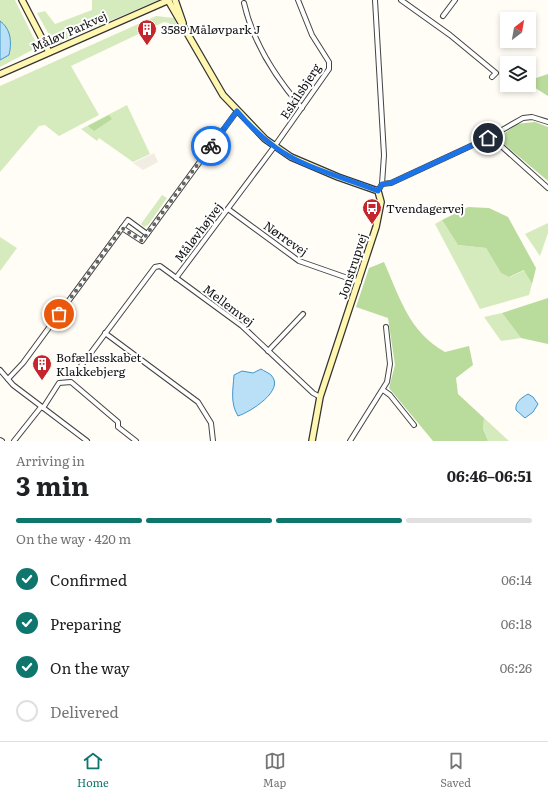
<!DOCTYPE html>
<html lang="en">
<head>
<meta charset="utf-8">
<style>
	body { margin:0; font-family:Literata,serif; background:#f2f2f2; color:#202124; height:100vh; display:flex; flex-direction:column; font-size:15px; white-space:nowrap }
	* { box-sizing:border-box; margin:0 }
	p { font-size:13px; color:#757577 }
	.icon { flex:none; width:22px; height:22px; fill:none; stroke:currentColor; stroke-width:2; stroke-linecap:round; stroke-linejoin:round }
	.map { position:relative; height:441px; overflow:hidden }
	.drawer { display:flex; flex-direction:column; background:#fff; flex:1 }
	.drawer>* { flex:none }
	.needle { width:26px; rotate:31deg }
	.fabs { position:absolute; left:500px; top:12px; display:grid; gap:8px }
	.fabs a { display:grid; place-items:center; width:36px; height:36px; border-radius:0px; background:#fff; box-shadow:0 2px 6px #0003; font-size:20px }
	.pin { position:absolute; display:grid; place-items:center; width:34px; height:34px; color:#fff; margin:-17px; border:2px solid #fff; border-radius:50%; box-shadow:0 1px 4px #0007 }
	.courier { position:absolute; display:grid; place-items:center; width:40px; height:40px; margin:-20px; border:3px solid #1a73e8; border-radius:50%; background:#fff; color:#222; box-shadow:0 1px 5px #0007 }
	.head em { font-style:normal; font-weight:700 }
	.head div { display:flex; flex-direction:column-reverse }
	.head { display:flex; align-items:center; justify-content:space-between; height:68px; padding:0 16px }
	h1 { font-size:26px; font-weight:700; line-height:30px }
	.bar { display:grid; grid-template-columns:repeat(4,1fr); gap:6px 4px; align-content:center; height:48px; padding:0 16px }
	.bar i { height:5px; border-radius:3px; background:#e0e0e0 }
	.bar .active { background:#0f766e }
	.bar p { grid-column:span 4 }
	ol { padding:0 16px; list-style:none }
	li { display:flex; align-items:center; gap:12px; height:44px }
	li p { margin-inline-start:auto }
	li .icon { padding:4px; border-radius:50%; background:#0f766e; color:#fff; stroke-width:4 }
	li:last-child { color:#757577 }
	li i { width:22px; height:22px; border:2px solid #e0e0e0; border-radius:50% }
	.dock { display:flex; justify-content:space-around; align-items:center; height:56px; border-top:1px solid #e0e0e0; background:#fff; font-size:11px; color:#757577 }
	.dock a { display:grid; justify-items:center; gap:2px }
	.dock .active { color:#0f766e }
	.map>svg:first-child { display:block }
</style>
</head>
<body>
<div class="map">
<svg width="548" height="441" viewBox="0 0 548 441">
	<rect width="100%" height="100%" fill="#fffdf5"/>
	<g fill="#d5ebbd">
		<polygon points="0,0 15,0 38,47 0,67"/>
		<polygon points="92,0 159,0 62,41 61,44 53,42 37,13 45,11 55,24 92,10"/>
		<polygon points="156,16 174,18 178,28 173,30 169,23 164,22 71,66 99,115 59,136 45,125 39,126 0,172 0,86"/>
		<polygon points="127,105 150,154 133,162 99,138 97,141 81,129"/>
		<polygon points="162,195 167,198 148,225 144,227 141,224"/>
		<polygon points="442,220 458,245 486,248 501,273 510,277 525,270 532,284 529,295 480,309 435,224"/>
		<polygon points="548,223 548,233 540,256 525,234"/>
		<polygon points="0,237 17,248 0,271"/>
		<polygon points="502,313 521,338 501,341 484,317"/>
		<polygon points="484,418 509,441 487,441 488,439 483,429"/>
	</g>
	<g fill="#b9dc9c">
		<polygon points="548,74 548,96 529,84 529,76 536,78"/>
		<polygon points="109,115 112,119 94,131 88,126"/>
		<polygon points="535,122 548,127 548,181 498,139 516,124"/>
		<polygon points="468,207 489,208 508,217 536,268 532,284 524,270 509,277 501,273 486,248 458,245 442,220"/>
		<path d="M384,262c16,36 25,70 61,90l24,-6 4,19 -17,13 2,16 26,24 -1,11 5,11 -1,1h-54l-44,-53 6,-23 -7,-47 -32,-11 13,-39z"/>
		<polygon points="548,298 548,344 521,338 502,313"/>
	</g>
	<polygon fill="#f1ede2" points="154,153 158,162 143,170 133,163"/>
	<g fill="#b9e0f7" stroke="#3f96cf">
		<path d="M0,21c11,8 12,21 9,34l-9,5z"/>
		<path d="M261,369c3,2 8,4 10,6 15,15 -21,37 -33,41 -8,-13 -5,-26 -4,-41l8,-4 11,2z"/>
		<path d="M528,394l5,3 5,7 -5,8 -8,6 -9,-8c-1,-8 5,-12 12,-16z"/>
	</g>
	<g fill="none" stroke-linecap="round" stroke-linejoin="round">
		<defs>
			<g id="street">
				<polyline points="375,0 384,155 382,184 378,191"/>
				<polyline points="401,0 450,35 496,73 492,77"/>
				<path d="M244,3c9,40 31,74 58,105"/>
				<polyline points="443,16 455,0"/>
				<polyline points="488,138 499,144 548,188"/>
				<polyline points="382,184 391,183 488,138 523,118 532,117 548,122"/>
				<polyline points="228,209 299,261 359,282"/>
				<polyline points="122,228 142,241 237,111"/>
				<polyline points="176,278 274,147 329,69 329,62 312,35 298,0"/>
				<polyline points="105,333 198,402 211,423 213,441"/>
				<polyline points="268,351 303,314"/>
				<polyline points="0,370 13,385 87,441"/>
				<polyline points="75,374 155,267 160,266 242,326 313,393 320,397"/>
				<polyline points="8,379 23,363 128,220 147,234"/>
				<polyline points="383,390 390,395 414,425"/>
				<polyline points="43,408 59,383 71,382 118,422 118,427 136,441"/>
				<polyline points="0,440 2,441"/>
				<polyline points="14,441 41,407"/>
				<polyline points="350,441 387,382 390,364 386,327"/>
			</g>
			<g id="secondary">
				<polyline points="22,0 49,52"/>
				<polyline points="168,0 223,95 265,139 291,157 338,177 378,191 381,202 376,227 320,397 312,441"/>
				<polyline points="175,0 183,23"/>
				<polyline points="0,74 169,0"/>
			</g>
		</defs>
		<use href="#street" stroke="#444" stroke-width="6"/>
		<use href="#secondary" stroke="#333" stroke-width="8"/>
		<use href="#street" stroke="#fff" stroke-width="4"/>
		<use href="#secondary" stroke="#fff6b0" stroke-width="5.5"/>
	</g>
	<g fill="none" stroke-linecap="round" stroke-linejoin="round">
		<polyline stroke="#646461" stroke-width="4" stroke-dasharray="0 7.2" points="59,314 122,228 142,241 211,146"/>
		<path stroke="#1a73e8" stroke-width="5" d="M211,146l26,-35c11,13 24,26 38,36 30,22 69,30 103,44l4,-7 9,-1 97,-45"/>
	</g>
	<defs>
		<symbol id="building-pin" viewBox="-11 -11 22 30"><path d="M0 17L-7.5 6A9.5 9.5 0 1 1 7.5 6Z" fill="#c4262e" stroke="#fff"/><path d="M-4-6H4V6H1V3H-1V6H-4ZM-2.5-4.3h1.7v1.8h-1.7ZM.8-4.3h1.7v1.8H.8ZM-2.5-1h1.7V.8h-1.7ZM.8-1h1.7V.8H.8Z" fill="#fff"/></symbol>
		<symbol id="bus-pin" viewBox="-11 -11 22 30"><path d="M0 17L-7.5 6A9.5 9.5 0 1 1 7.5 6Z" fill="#c4262e" stroke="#fff"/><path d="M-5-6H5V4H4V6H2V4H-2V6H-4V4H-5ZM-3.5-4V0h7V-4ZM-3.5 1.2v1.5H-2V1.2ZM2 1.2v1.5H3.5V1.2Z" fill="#fff"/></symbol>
	</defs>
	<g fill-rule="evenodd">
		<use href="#building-pin" x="136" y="18" width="22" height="30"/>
		<use href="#bus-pin" x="361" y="197" width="22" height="30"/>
		<use href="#building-pin" x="31" y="353" width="22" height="30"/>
	</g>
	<g text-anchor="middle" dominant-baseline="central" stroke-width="4" stroke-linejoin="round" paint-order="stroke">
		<g font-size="12" fill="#111" stroke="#fff" text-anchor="start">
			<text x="161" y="29">3589 Måløvpark J</text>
			<text x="386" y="208">Tvendagervej</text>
			<text x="56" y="357">Bofællesskabet<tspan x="56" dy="14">Klakkebjerg</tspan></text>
		</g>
		<g font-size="12" fill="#111" stroke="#fff">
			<text transform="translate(69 31) rotate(-24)">Måløv Parkvej</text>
			<text transform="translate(300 91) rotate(-57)">Eskilsbjerg</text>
			<text transform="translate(198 232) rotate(-53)">Måløvhøjvej</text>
			<text transform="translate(286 238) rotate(35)">Nørrevej</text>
			<text transform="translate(352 266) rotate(-72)">Jonstrupvej</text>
			<text transform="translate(229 305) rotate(37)">Mellemvej</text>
		</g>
	</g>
</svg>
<div class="fabs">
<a><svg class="needle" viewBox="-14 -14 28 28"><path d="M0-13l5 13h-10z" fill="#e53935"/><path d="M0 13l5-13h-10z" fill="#757577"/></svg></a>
<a><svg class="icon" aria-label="layers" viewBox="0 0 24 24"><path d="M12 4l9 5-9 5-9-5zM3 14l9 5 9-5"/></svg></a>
</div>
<div class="pin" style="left:59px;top:314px;background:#ea580c"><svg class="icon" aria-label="bag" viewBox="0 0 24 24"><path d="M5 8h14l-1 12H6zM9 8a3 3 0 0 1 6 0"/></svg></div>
<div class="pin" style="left:488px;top:138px;background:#1f2937"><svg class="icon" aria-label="home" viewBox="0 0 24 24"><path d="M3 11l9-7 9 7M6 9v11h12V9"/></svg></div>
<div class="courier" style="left:211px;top:146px"><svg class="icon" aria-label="bike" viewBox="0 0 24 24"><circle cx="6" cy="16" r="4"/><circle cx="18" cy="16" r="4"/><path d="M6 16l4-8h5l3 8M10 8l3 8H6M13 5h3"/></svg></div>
</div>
<section class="drawer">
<div class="head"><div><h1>3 min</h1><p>Arriving in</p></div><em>06:46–06:51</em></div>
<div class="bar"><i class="active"></i><i class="active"></i><i class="active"></i><i></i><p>On the way · 420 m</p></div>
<ol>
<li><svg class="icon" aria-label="check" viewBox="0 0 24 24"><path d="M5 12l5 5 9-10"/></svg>Confirmed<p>06:14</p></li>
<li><svg class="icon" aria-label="check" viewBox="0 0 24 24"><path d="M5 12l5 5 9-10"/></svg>Preparing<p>06:18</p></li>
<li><svg class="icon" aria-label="check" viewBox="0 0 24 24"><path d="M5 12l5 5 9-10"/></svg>On the way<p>06:26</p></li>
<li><i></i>Delivered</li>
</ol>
</section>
<nav class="dock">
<a class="active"><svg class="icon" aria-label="home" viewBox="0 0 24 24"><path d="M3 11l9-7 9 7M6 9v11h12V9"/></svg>Home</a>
<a><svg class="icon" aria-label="map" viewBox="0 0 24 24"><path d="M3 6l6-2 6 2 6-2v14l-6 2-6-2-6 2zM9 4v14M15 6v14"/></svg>Map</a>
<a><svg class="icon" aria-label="saved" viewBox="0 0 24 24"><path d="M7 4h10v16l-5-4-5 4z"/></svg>Saved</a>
</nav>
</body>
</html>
